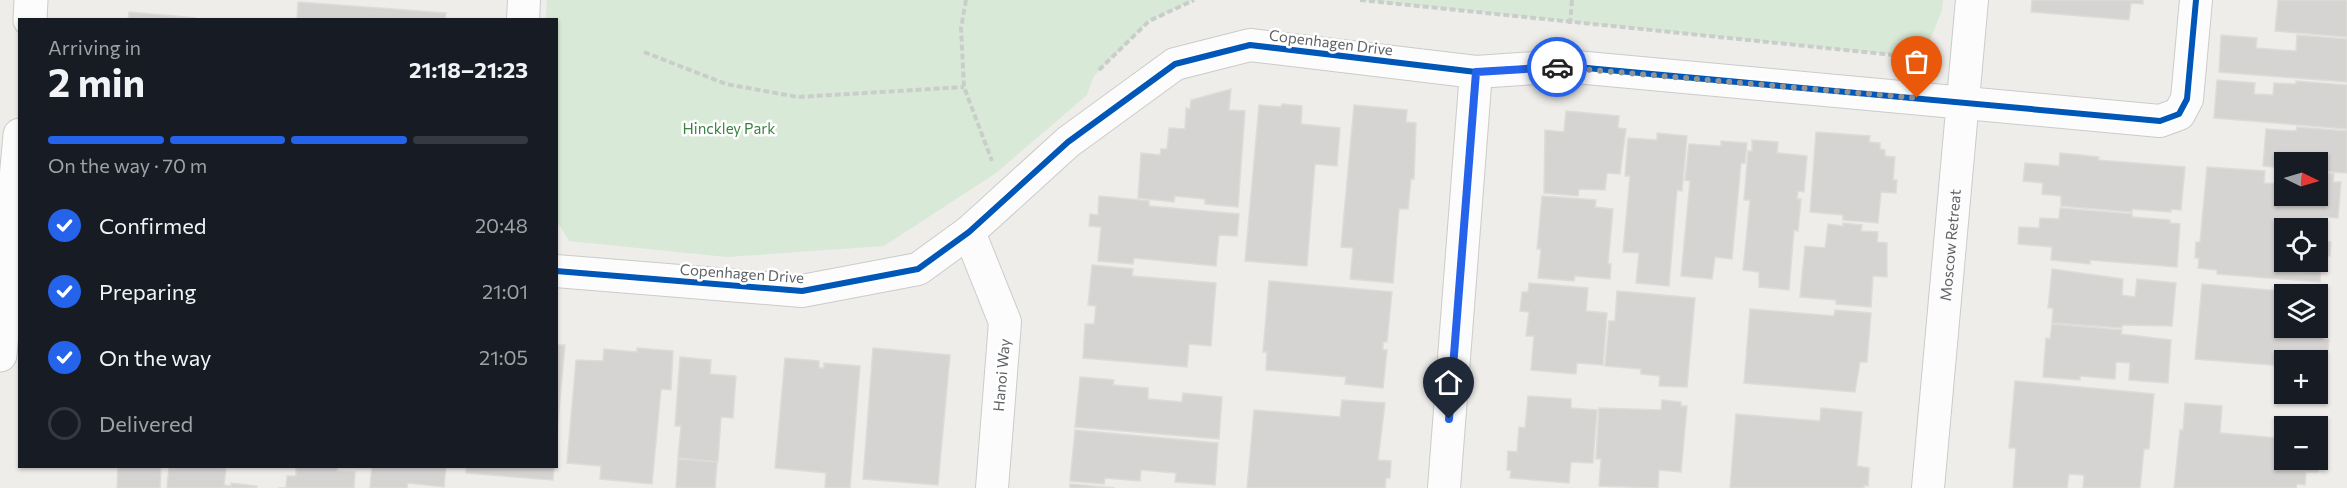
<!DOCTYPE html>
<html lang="en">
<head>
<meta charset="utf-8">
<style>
	body { margin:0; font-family:Commissioner,sans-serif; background:#242831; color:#f1f3f6; height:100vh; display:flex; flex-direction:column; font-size:22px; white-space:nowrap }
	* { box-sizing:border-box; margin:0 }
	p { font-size:20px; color:#9ea1a6 }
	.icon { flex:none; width:33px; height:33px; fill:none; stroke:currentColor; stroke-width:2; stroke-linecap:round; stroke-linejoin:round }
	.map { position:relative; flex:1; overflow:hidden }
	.details { position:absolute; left:18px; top:18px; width:540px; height:450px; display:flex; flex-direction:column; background:#171b24; border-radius:0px; box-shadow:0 2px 4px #0004 }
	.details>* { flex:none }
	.needle { width:39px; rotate:95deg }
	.buttons { position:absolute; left:2274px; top:152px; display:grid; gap:12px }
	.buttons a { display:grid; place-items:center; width:54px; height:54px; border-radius:0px; background:#171b24; box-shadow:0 2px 4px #0004; font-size:30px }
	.pin { position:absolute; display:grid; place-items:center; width:51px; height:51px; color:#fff; margin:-62px -26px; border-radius:50% 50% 50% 0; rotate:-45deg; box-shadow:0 0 6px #0007 }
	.pin .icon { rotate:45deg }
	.courier { position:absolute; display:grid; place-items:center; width:60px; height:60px; margin:-30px; border:4px solid #2563eb; border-radius:50%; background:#fff; color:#222; box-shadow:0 2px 8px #0007 }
	.overview em { font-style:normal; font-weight:700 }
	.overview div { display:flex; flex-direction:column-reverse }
	.overview { display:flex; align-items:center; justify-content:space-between; height:102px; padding:0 30px }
	h1 { font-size:39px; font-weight:700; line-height:45px }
	.bar { display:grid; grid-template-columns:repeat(4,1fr); gap:9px 6px; align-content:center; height:72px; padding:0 30px }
	.bar i { height:8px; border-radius:4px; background:#363941 }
	.bar .on { background:#2563eb }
	.bar p { grid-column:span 4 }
	ol { padding:0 30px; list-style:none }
	li { display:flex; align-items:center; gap:18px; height:66px }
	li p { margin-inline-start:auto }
	li .icon { padding:6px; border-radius:50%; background:#2563eb; color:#fff; stroke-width:4 }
	li:last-child { color:#9ea1a6 }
	li i { width:33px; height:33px; border:3px solid #363941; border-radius:50% }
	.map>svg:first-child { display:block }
</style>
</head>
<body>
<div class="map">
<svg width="2347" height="488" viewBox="0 0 2347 488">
	<rect width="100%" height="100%" fill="#eeede9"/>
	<g fill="#d8e9d7">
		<polygon points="547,0 1194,0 1149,21 1094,76 1087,95 996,173 884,246 727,257 569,241 557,221 556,20 546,19"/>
		<polygon points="1360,0 1943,0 1942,10 1923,58"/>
	</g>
	<g fill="#d5d4d2" stroke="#dddcd8" stroke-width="1.5" fill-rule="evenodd">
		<polygon points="2032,0 2143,0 2143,4 2131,3 2129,20 2031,12"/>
		<polygon points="2278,0 2347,0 2347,37 2275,31"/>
		<polygon points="298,2 446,13 445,20 297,20"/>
		<polygon points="129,12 195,18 194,20 128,20"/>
		<polygon points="2221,35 2257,38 2256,48 2296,51 2297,35 2347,39 2347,82 2219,72"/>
		<polygon points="2217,80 2255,83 2254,94 2273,95 2274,83 2296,84 2296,81 2347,85 2347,129 2214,118"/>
		<polygon points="1231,89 1229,110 1245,111 1238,207 1205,204 1205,199 1175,196 1174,202 1138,198 1141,153 1160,155 1161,149 1167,149 1169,128 1185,129 1186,108 1190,109 1191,100"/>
		<polygon points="1282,104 1302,106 1301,124 1340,128 1337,166 1315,164 1307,266 1245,261 1259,105 1281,107"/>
		<polygon points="1354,105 1407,110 1406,122 1416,123 1414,179 1411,179 1408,209 1399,209 1393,283 1350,279 1353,248 1341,247"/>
		<polygon points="1566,111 1619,116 1618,128 1626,129 1620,174 1607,173 1605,190 1579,189 1578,196 1544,193 1545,130 1564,132"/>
		<polygon points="2297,127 2347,131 2347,173 2318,171 2318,162 2284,162 2284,168 2263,166 2266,129 2296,131"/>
		<polygon points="1816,132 1870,136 1869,142 1880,143 1880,149 1885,150 1885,156 1895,157 1893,180 1897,180 1896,193 1881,192 1878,223 1843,220 1843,215 1810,212"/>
		<polygon points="1657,133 1687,136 1682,191 1677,190 1669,286 1636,283 1639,253 1623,252 1630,176 1625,176 1628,138 1657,140"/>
		<polygon points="1752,140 1778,142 1777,153 1807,156 1804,192 1798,191 1797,199 1801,199 1798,231 1794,230 1789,290 1759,287 1759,272 1743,270 1750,200 1744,200 1748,151 1752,151"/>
		<polygon points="1721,141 1747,143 1745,163 1741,163 1732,259 1715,257 1712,279 1681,276 1690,181 1685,180 1689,144 1721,146"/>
		<polygon points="2060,153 2099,157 2098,160 2185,167 2181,210 2171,209 2171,212 2132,209 2132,212 2061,206 2061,196 2042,194 2043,183 2023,181 2025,163 2059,166"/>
		<path d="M2207,167l58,4 -1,12 18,1 2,11h34v-22l16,1 -1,8h8l-3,36 -14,-1 -2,24 9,1 -1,14 -8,-1 -2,27 -103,-8v-4l-19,-2 1,-10h-4l1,-16h4zM2284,228h34v33h-34z"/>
		<polygon points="1099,196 1149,201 1149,206 1239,214 1237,236 1219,235 1216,266 1134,258 1133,264 1098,261 1101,227 1089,226 1090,214 1098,215"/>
		<polygon points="1542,196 1596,200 1595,207 1613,209 1608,264 1611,264 1610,279 1575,276 1574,281 1538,278 1541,249 1537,249"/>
		<polygon points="2060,208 2132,214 2132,217 2170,220 2170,223 2180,224 2177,267 2090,260 2090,264 2051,260 2052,247 2018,244 2019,227 2039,228 2040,218 2059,219"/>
		<polygon points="1843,223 1862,225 1861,231 1878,232 1877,242 1887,243 1887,277 1873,276 1871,307 1836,304 1836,300 1800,297 1805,246 1825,248 1828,224 1843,226"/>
		<polygon points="1092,265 1133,269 1132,276 1216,283 1211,346 1189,344 1187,367 1083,358 1085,324 1094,324 1096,306 1088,305"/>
		<polygon points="2052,269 2123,279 2122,295 2135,297 2137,279 2176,283 2172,326 2122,325 2122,328 2052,323 2053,308 2048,308"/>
		<polygon points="1269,281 1392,292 1387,342 1383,342 1383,350 1387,350 1383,388 1345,384 1346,377 1266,370 1267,352 1263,352"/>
		<polygon points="1529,283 1588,288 1586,311 1607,313 1603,365 1577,363 1576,374 1531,370 1534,336 1526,336 1529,312 1520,311 1522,292 1528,292"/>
		<polygon points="2202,284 2313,294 2284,294 2284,327 2318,327 2318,304 2326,305 2323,340 2329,340 2325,379 2318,379 2318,360 2284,360 2284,366 2195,359"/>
		<polygon points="1617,291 1695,298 1687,387 1659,386 1660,376 1641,374 1641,369 1605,366 1609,321 1615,321"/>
		<polygon points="1750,309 1834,316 1835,310 1871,313 1867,362 1860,362 1855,392 1744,383"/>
		<polygon points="2052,324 2122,330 2121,334 2171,340 2168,383 2129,380 2130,363 2116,362 2115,379 2080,376 2080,380 2043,377 2046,338 2050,339"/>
		<polygon points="556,340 558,345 565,345 556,441"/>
		<polygon points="637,348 673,351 671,390 661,389 652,484 600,479 601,466 567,463 576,360 603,361 604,349 637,352"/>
		<polygon points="873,348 950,355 938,485 863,479"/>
		<polygon points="680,357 711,360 710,374 736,376 733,418 721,417 718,462 678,458 681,426 675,426"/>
		<polygon points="785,358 819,361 819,368 824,368 824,363 860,366 850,488 825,488 826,473 775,468"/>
		<polygon points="1080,377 1114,380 1113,385 1148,388 1148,399 1182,402 1183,393 1222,397 1219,439 1075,427"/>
		<polygon points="2015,381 2154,394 2149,449 2144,449 2140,488 2083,488 2084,475 2069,474 2067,488 2013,488 2016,448 2009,448"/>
		<polygon points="1528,396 1571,399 1571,408 1597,410 1593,463 1571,462 1569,483 1510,478 1511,471 1507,470 1508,451 1517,452 1519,427 1525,428"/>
		<polygon points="1342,400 1385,403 1378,460 1391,461 1390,478 1386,478 1385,488 1247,488 1254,410 1340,417"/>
		<polygon points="1662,400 1681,402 1681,406 1687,406 1681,472 1659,470 1658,488 1599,486 1601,459 1596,459 1599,408 1661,410"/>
		<polygon points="2185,403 2222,406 2220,433 2278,438 2279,430 2284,431 2284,459 2318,459 2318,434 2321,434 2318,472 2306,472 2305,485 2297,484 2296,488 2174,488 2180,430 2183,430"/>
		<polygon points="1821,408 1862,412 1857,466 1869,468 1868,486 1864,485 1864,488 1730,488 1736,414 1820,421"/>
		<polygon points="1075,430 1218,443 1215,485 1175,482 1176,473 1141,470 1140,481 1105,478 1104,484 1070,481"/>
		<polygon points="678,459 717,462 715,488 676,488"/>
		<polygon points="118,466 161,466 160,488 117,488"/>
		<polygon points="169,466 221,466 226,469 224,485 231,486 231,483 257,486 256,488 167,488"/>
		<polygon points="296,466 338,466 337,471 355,472 354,488 278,488 286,488 287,476 296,476"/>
		<polygon points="372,466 446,466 444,487 408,483 407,488 370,488"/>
		<polygon points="466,466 554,466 553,480 466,473"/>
		<polygon points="1070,484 1115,488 1070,488"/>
	</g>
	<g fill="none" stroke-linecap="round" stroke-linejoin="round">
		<defs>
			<g id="street">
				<polyline points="523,20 524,0"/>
				<polyline points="969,232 1005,322 992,488"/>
				<polyline points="556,271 802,291 918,269 969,232 1068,142 1175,64 1250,45 1476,72 1565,66 2160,121 2179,114 2187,99 2196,0"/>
				<polyline points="1444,488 1476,72"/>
				<path id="s1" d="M1928,488l44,-488"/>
			</g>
			<g id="secondary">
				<polyline points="30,20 31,0"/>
				<polyline points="0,355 20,135"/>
			</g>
		</defs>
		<use href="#street" stroke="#cbcbcb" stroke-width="34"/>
		<use href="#secondary" stroke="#cbcbca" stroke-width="35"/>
		<g stroke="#cacecb" stroke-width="4" stroke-dasharray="6 3" stroke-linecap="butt">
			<polyline points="966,0 961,28 964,87 992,161"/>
			<polyline points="1360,0 1923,58 1930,40"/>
			<polyline points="1570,24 1572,0"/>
			<polyline points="644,52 726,84 798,97 964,87"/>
			<polyline points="1099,70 1149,21 1194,0"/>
		</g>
		<use href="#street" stroke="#fcfcfc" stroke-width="32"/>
		<use href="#secondary" stroke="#fcfcfc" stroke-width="33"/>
		<defs>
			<polyline id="cycleway" points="556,271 802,291 918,269 969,232 1068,142 1175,64 1250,45 1476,72 1565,66 2160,121 2179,114 2187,99 2196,0"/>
		</defs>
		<use href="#cycleway" stroke="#fff" stroke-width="10"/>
		<use href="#cycleway" stroke="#0057b8" stroke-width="6"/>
	</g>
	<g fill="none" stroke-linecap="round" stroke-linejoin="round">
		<polyline stroke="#919394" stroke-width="6" stroke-dasharray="0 10.8" points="1557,67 1917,98"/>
		<polyline stroke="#2563eb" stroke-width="8" points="1449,419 1476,72 1557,67"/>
	</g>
	<g text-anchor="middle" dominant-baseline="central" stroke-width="5" stroke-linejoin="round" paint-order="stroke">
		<g font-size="15" fill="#5f6266" stroke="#fff">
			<text transform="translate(1331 42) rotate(7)">Copenhagen Drive</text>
			<text stroke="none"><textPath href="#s1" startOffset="244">Moscow Retreat</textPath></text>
			<text transform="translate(742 273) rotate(4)">Copenhagen Drive</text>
			<text transform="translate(1001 375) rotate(-85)">Hanoi Way</text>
		</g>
		<g font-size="15" fill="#3b8142" stroke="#fff">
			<text x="729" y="128">Hinckley Park</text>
		</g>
	</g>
</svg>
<div class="buttons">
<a><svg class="needle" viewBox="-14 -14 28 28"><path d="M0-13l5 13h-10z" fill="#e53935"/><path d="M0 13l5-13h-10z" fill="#9ea1a6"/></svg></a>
<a><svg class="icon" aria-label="locate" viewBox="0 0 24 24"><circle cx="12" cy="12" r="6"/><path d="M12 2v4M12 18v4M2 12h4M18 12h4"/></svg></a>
<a><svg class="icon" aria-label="layers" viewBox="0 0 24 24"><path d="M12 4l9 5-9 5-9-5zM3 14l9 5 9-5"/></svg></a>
<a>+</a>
<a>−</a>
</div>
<div class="pin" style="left:1917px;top:98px;background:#ea580c"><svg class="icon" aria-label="bag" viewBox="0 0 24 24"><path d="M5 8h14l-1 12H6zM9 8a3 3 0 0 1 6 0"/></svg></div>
<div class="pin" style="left:1449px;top:419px;background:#1f2937"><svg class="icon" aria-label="home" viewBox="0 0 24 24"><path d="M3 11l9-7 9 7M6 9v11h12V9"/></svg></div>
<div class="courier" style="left:1557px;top:67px"><svg class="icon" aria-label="car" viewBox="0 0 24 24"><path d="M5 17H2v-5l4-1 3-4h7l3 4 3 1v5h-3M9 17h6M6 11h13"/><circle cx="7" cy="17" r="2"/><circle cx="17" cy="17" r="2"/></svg></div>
<section class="details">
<div class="overview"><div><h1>2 min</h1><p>Arriving in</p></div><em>21:18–21:23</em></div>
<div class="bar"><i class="on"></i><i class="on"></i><i class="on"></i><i></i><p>On the way · 70 m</p></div>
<ol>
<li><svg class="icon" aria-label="check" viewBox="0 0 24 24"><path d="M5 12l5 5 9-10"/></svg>Confirmed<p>20:48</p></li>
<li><svg class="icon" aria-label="check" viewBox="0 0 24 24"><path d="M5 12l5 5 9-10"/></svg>Preparing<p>21:01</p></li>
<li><svg class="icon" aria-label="check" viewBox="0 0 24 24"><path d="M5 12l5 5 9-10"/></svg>On the way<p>21:05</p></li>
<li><i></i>Delivered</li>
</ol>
</section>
</div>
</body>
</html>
